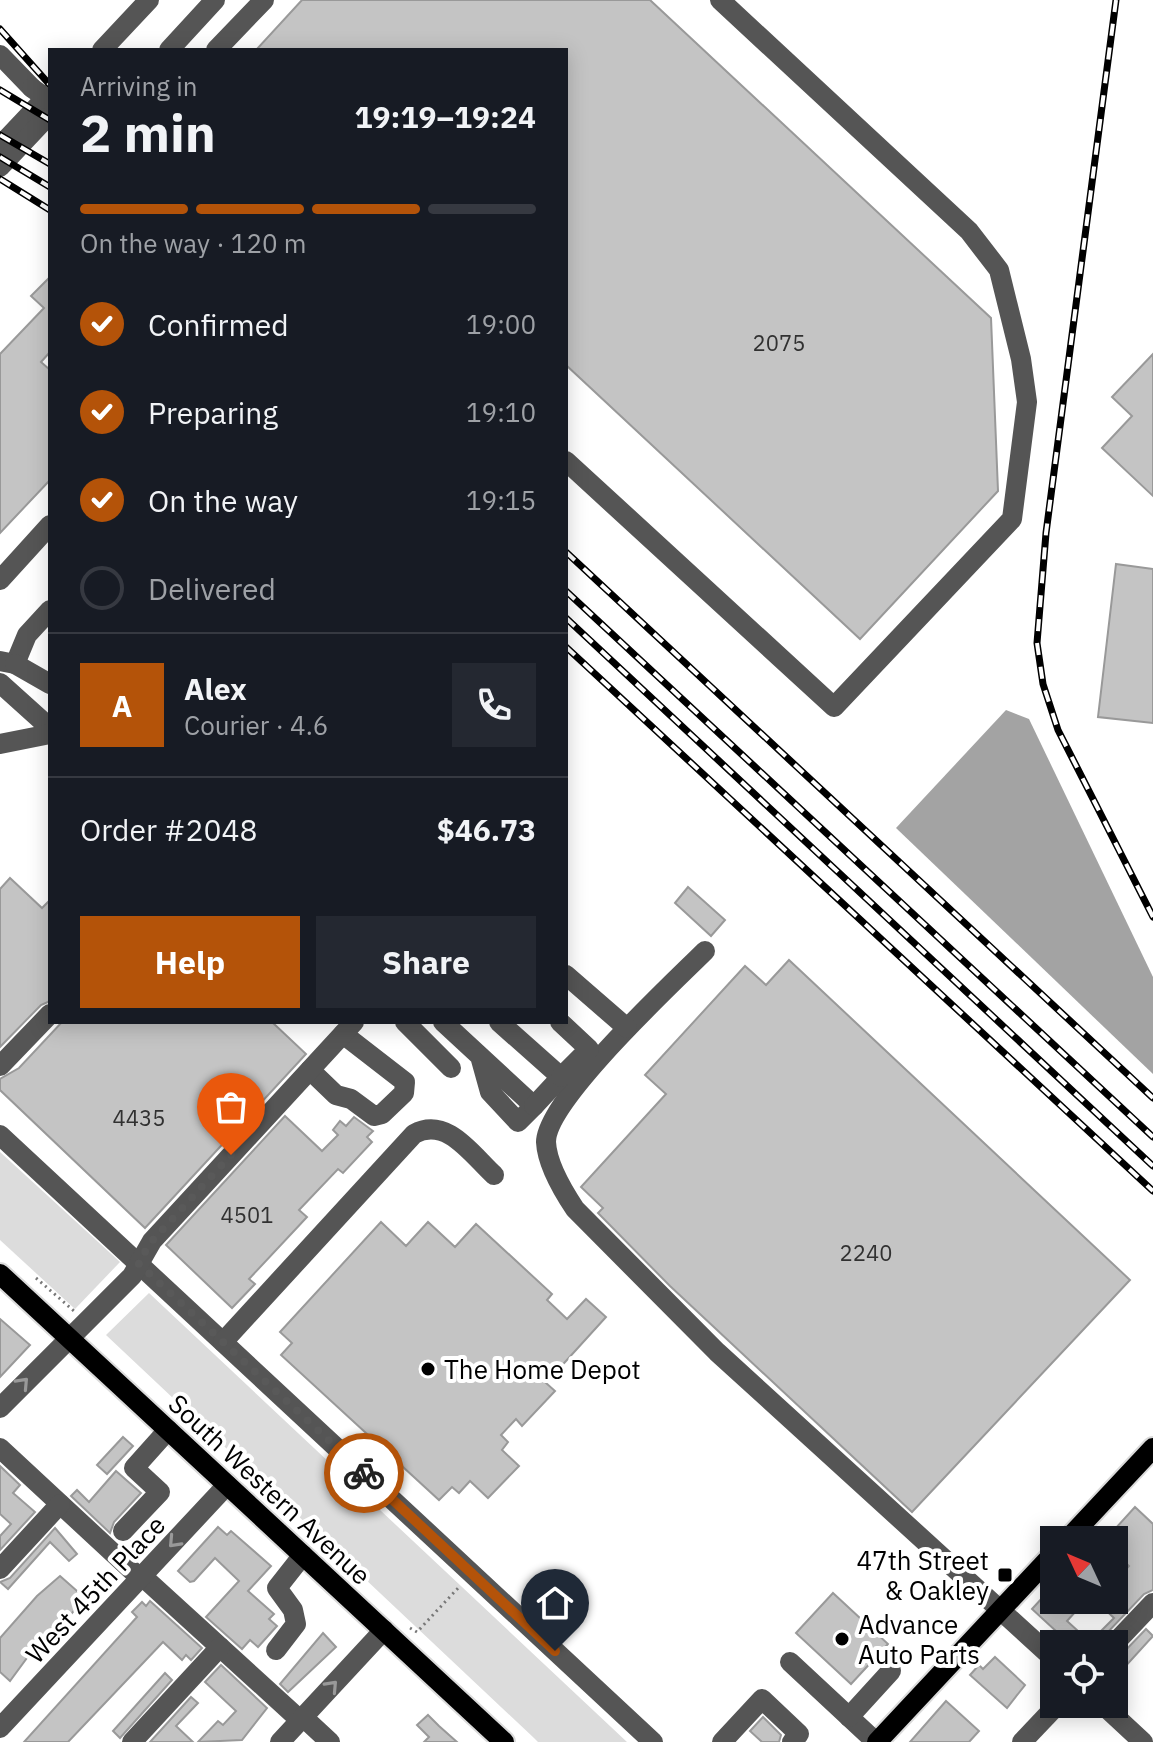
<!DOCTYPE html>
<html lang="en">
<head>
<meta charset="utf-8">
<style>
	body { margin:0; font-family:"IBM Plex Sans",sans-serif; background:#242831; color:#f1f3f6; height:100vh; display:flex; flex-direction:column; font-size:30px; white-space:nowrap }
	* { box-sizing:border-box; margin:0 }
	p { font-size:26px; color:#9ea1a6 }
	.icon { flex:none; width:44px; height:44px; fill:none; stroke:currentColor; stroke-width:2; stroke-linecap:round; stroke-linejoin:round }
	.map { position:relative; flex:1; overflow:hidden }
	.sheet { position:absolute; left:48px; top:48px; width:520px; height:976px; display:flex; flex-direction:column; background:#171b24; border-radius:0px; box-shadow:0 4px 20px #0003 }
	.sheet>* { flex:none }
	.needle { width:52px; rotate:314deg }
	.fabs { position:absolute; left:1040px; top:1526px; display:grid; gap:16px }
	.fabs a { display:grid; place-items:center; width:88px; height:88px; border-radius:0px; background:#171b24; box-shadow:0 4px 20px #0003; font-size:40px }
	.pin { position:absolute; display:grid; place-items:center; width:68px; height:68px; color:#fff; margin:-82px -34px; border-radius:50% 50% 50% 0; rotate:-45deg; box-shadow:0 0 8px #0007 }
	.pin .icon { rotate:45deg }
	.courier { position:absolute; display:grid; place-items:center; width:80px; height:80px; margin:-40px; border:6px solid #b45309; border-radius:50%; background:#fff; color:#222; box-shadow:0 2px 10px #0007 }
	.overview em { font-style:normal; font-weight:800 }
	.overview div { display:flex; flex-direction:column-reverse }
	.overview { display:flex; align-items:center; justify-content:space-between; height:136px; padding:0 32px }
	h1 { font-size:52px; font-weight:800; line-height:60px }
	.bar { display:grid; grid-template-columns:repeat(4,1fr); gap:12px 8px; align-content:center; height:96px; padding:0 32px }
	.bar i { height:10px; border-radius:6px; background:#363941 }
	.bar .selected { background:#b45309 }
	.bar p { grid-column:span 4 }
	.line { display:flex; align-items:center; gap:20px; padding:0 32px; border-top:2px solid #363941 }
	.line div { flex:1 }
	.round { display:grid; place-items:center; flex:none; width:84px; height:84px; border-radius:0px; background:#242831 }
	ol { padding:0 32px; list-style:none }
	li { display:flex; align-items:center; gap:24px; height:88px }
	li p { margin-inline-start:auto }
	li .icon { padding:8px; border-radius:50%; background:#b45309; color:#fff; stroke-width:4 }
	li:last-child { color:#9ea1a6 }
	li i { width:44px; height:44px; border:4px solid #363941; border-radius:50% }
	.action { display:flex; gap:16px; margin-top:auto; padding:16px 32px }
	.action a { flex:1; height:92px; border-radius:0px; background:#b45309; color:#fff; font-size:32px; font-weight:800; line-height:92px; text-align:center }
	.action a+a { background:#242831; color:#f1f3f6 }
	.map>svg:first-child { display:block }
</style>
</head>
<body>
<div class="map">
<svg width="1153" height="1742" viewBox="0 0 1153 1742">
	<rect width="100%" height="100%" fill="#fff"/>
	<g fill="#dcdcdc">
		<polygon points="0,1152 120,1262 75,1309 0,1240"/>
		<polygon points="149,1293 627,1742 538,1742 534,1738 106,1335"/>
	</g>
	<polygon fill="#a3a3a3" points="1006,710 1029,719 1153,977 1153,1074 896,828"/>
	<g fill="#c4c4c4" stroke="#999" stroke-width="2">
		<polygon points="302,0 650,0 991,318 998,491 860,639 566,365 566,50 256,50"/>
		<polygon points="50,277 50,352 41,362 50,370 50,480 0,533 0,354 44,308 31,296"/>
		<polygon points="1153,354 1153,496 1102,448 1132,416 1112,397"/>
		<polygon points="1116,564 1153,569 1153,723 1098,717"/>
		<polygon points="10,878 42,908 50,900 50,1001 41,1005 0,1047 0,889"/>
		<polygon points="688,887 725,920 711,936 675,903"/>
		<polygon points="789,960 1130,1280 912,1512 670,1286 598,1213 603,1208 581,1187 666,1094 645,1075 745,966 766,985"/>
		<polygon points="62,1022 272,1022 306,1054 145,1228 0,1090 0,1079 19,1068"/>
		<polygon points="285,1116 322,1151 338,1135 333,1130 340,1121 346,1126 354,1117 373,1131 367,1137 372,1142 343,1173 338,1169 299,1210 307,1217 249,1279 255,1284 232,1308 166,1245"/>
		<polygon points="381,1222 406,1246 428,1222 455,1247 476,1224 552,1294 547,1300 567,1319 586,1299 606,1317 546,1383 555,1391 522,1426 516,1419 501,1435 508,1442 502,1450 519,1466 488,1498 470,1481 459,1493 452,1487 439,1500 281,1355 292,1343 280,1332"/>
		<polygon points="0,1319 30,1345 0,1377"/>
		<polygon points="123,1437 133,1446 107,1474 97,1465"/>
		<polygon points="0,1466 20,1485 13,1493 35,1512 0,1550 0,1536 11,1524 0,1514"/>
		<polygon points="116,1471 141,1493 114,1522 110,1533 71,1496 77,1490 89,1502"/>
		<polygon points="1135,1507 1153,1524 1153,1590 1144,1594 1105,1635 1101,1644 1070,1644 1032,1609 1054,1585 1054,1600 1086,1600 1067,1621 1090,1642 1114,1618 1095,1600 1114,1600 1114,1582 1129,1566 1114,1552 1114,1540 1105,1540"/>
		<polygon points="218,1527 227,1535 231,1531 271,1566 248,1591 274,1614 269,1619 277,1626 258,1647 250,1640 242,1649 206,1617 239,1581 215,1558 194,1581 190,1582 178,1571"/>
		<polygon points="55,1528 77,1554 69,1561 50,1542 8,1589 0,1582 10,1578"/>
		<polygon points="60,1576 85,1598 66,1620 63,1617 38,1643 10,1681 0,1672 0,1638 37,1596"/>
		<polygon points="833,1593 888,1644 851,1684 796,1633"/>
		<polygon points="150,1601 202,1648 191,1660 186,1655 182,1660 163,1642 68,1742 24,1742 137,1617 132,1612 142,1602 146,1606"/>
		<polygon points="1146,1629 1153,1636 1123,1669 1114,1657 1123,1653"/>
		<polygon points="323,1633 336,1647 288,1692 280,1684"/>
		<polygon points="995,1657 1025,1685 1007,1708 970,1675 979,1665 983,1669"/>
		<polygon points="221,1665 267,1708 242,1740 198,1742 218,1721 223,1725 236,1711 205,1682"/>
		<polygon points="165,1673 172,1680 120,1738 113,1731"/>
		<polygon points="191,1697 198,1703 176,1726 193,1742 150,1742"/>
		<polygon points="946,1701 979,1731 969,1742 910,1742"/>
		<polygon points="428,1715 439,1726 457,1742 424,1742 429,1737 417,1725"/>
		<polygon points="763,1717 781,1735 779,1742 762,1742 750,1731"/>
	</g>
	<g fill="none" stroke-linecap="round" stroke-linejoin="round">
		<defs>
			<g id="major">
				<polyline points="0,1274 504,1742"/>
				<polyline points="1067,1540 1153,1448"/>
				<polyline points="877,1742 1054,1553"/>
			</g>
		</defs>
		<use href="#major" stroke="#dbdbdb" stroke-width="24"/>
		<g stroke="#777" stroke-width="3" stroke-dasharray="2 4" stroke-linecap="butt">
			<polyline points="36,1278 74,1311"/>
			<polyline points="410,1628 417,1632 460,1586"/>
		</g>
		<g stroke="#555" stroke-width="20">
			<polyline points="102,50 149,0"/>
			<polyline points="169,50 215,0"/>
			<polyline points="216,50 264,0"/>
			<polyline points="0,55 32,88"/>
			<polyline points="0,146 50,93"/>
			<polyline points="0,167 50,114"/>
			<polyline points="566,461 834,707 1012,519 1027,402 1021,359 999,270 969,231 720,0"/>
			<polyline points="0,580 50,525"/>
			<polyline points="0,661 15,664 27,635 50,610"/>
			<polyline points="15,664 50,684"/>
			<polyline points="0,683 50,728"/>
			<polyline points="0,744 50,734"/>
			<path d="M705,951c-32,32 -159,149 -159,191 1,22 17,49 29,67l142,143 337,307"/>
			<polyline points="566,975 627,1028"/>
			<polyline points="405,1022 451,1068"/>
			<polyline points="443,1022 534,1106 518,1122 490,1092 480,1056"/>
			<polyline points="499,1022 561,1077 534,1106"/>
			<polyline points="560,1022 589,1049 561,1077"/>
			<polyline points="0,1066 50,1014"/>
			<polyline points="310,1070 336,1095 351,1099 374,1116 382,1114 404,1093 405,1082 343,1034"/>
			<polyline points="0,1135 653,1742"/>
			<path d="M223,1342l191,-208c33,-18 58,21 80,41"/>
			<polyline points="0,1408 132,1276 152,1241 354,1022"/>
			<polyline points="0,1448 140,1578"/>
			<polyline points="123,1531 160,1492 134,1468 168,1430"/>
			<polyline points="0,1569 60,1504"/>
			<polyline points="142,1576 300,1720"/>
			<polyline points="1114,1644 1153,1603"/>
			<polyline points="276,1650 296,1624 293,1610 277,1588 303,1555"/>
			<polyline points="790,1662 876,1742"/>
			<polyline points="1102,1704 1143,1742"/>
			<polyline points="303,1717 330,1742"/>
			<polyline points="849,1717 891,1671"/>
			<polyline points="0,1728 227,1485"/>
			<polyline points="132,1742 220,1647"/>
			<polyline points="280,1742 384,1630"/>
			<polyline points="722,1742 762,1699 799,1734 792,1742"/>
			<polyline points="1022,1742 1058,1704"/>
		</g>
		<use href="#major" stroke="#000" stroke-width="20"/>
		<defs>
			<g id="rail">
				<polyline points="1116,0 1046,533 1037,643 1043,684 1058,730 1153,917"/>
				<polyline points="0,29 50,85"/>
				<polyline points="0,90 50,120"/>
				<polyline points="0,135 50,164"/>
				<polyline points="0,157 50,187"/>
				<polyline points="0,179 50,210"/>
				<polyline points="566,552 1153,1098"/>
				<polyline points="566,591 1153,1137"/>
				<polyline points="566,618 1153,1166"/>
				<polyline points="566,647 1153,1191"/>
			</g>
		</defs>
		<use href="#rail" stroke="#000" stroke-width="7"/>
		<use href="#rail" stroke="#fff" stroke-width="4" stroke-dasharray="12" stroke-linecap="butt"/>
		<polyline stroke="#555" stroke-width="20" points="32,88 50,101"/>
	</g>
	<defs><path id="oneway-chevron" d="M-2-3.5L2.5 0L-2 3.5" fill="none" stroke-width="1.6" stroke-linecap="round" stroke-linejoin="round" transform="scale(2)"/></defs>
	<g stroke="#999">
		<use href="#oneway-chevron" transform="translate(23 1383) rotate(-47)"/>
		<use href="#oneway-chevron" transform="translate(174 1542) rotate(133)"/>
		<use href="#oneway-chevron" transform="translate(332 1686) rotate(-47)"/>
	</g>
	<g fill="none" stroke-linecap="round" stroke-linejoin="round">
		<polyline stroke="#595959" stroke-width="8" stroke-dasharray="0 14.4" points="231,1155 152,1241 138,1263 364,1473"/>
		<polyline stroke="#b45309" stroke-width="10" points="364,1473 555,1651"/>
	</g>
	<g fill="#000" stroke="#fff" stroke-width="3">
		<circle cx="428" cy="1369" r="8"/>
		<rect x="997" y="1567" width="16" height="16" rx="4"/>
		<circle cx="842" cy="1639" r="8"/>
	</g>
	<g text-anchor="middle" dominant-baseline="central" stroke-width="8" stroke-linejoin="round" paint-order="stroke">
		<g font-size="22" fill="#313131">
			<text x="779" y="342">2075</text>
			<text x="139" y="1117">4435</text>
			<text x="247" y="1214">4501</text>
			<text x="866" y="1252">2240</text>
		</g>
		<g font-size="26" fill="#000" stroke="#fff" text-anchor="start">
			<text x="444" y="1369">The Home Depot</text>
			<text x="989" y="1560" text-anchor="end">47th Street<tspan x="989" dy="30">&amp; Oakley</tspan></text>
			<text x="858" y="1624">Advance<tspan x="858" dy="30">Auto Parts</tspan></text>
		</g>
		<g font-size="26" fill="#000" stroke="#fff">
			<text transform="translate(270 1489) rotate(43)">South Western Avenue</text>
			<text transform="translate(95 1589) rotate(-47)">West 45th Place</text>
		</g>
	</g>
</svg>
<div class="fabs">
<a><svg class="needle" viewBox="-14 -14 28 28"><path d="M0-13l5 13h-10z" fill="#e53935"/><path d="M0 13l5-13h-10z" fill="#9ea1a6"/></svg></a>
<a><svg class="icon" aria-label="locate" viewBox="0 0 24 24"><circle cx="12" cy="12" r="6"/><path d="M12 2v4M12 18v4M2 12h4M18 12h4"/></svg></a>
</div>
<div class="pin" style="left:231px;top:1155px;background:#ea580c"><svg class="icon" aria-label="bag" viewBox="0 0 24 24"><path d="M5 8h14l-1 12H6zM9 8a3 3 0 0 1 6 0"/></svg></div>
<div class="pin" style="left:555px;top:1651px;background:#1f2937"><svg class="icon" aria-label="home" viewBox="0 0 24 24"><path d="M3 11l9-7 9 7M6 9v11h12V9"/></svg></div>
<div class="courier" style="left:364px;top:1473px"><svg class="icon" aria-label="bike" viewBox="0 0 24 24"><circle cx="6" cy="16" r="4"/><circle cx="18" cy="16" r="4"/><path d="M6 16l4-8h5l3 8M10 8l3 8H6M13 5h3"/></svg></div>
<section class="sheet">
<div class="overview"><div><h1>2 min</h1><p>Arriving in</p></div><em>19:19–19:24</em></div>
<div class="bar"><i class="selected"></i><i class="selected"></i><i class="selected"></i><i></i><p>On the way · 120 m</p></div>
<ol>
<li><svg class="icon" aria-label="check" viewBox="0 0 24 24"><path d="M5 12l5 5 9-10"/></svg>Confirmed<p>19:00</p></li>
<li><svg class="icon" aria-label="check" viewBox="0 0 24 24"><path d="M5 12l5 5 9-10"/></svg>Preparing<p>19:10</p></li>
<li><svg class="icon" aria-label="check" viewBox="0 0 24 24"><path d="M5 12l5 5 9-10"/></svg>On the way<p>19:15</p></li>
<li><i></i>Delivered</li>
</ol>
<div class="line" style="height:144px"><b class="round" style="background:#b45309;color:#fff">A</b><div><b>Alex</b><p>Courier · 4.6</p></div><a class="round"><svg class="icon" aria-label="phone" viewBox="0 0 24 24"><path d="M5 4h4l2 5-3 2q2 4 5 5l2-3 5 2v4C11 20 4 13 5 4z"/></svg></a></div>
<div class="line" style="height:104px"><div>Order #2048</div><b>$46.73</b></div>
<div class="action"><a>Help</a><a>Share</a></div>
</section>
</div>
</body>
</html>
